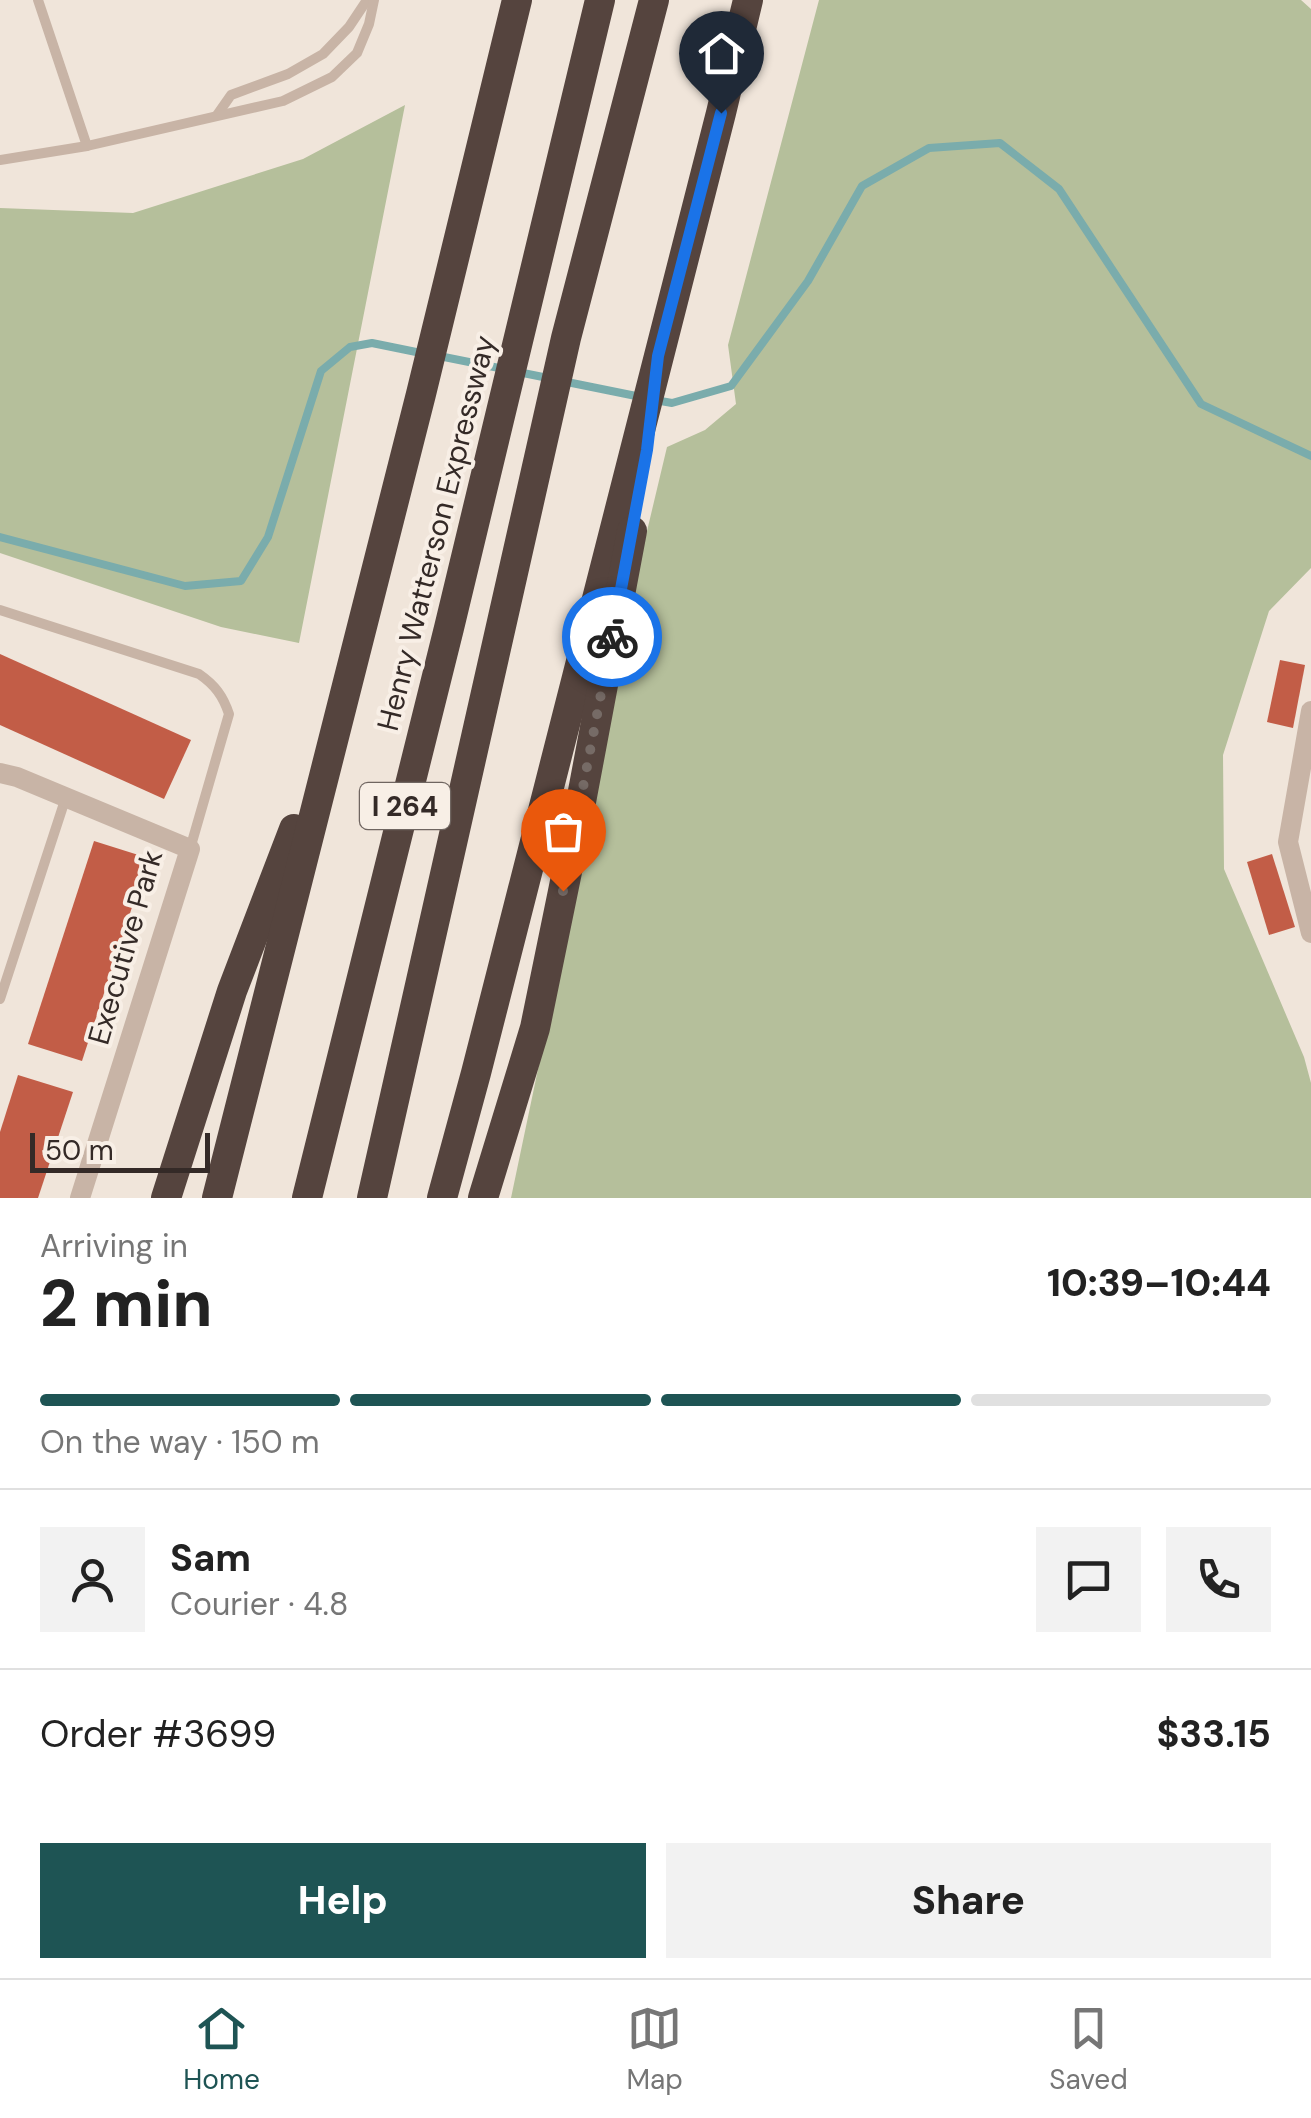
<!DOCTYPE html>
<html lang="en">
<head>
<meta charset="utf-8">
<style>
	body { margin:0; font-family:"DM Sans",sans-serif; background:#f2f2f2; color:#222; height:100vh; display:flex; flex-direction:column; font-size:38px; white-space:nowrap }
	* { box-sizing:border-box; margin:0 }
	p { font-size:32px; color:#767676 }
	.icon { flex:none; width:55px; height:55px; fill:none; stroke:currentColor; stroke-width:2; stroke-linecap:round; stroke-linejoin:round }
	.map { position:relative; height:1198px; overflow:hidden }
	.drawer { display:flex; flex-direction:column; background:#fff; flex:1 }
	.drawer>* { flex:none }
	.scale { position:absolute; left:30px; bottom:25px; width:180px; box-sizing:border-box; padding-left:10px; border:5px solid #342a27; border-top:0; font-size:28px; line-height:35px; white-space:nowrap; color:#342a27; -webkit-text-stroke:8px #f8efe6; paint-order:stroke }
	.pin { position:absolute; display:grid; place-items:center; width:85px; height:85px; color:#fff; margin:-102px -42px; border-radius:50% 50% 50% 0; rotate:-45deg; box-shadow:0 0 10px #0007 }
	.pin .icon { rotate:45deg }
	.courier { position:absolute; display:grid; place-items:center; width:100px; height:100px; margin:-50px; border:8px solid #1a73e8; border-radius:50%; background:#fff; color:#222; box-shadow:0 2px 12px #0007 }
	.overview em { font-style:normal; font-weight:800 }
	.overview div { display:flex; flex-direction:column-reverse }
	.overview { display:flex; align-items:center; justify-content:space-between; height:170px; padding:0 40px }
	h1 { font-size:65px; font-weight:800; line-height:75px }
	.bar { display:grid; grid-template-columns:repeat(4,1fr); gap:15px 10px; align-content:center; height:120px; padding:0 40px }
	.bar i { height:12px; border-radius:8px; background:#e0e0e0 }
	.bar .selected { background:#1e5454 }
	.bar p { grid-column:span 4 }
	.line { display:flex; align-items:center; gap:25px; padding:0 40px; border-top:2px solid #e0e0e0 }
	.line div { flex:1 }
	.round { display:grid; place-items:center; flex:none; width:105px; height:105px; border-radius:0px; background:#f2f2f2 }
	.button { display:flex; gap:20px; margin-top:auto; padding:20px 40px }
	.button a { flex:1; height:115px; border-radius:0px; background:#1e5454; color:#fff; font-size:40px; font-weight:800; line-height:115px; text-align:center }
	.button a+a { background:#f2f2f2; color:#222 }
	.dock { display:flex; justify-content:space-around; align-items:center; height:140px; border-top:2px solid #e0e0e0; background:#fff; font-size:28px; color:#767676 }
	.dock a { display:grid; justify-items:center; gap:5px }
	.dock .selected { color:#1e5454 }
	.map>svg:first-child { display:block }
</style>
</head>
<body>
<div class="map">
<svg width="1311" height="1198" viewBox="0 0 1311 1198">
	<rect width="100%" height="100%" fill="#f0e5da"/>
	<g fill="#b5bf9b">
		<polygon points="819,0 1301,0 1311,9 1311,568 1269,611 1223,755 1224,869 1304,1057 1311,1083 1311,1198 511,1198 594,802 618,653 667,447 705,430 736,404 728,345"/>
		<polygon points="405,105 299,643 221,627 0,553 0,208 133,213 303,159"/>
	</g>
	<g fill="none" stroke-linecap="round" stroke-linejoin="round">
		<g stroke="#7aacac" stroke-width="8">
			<polyline points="439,356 504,369"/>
			<polyline points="518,372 548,378"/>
			<polyline points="562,381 641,397"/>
			<polyline points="655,400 672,403 731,386 808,281 862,186 929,148 1000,143 1059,189 1201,404 1311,456"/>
			<polyline points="0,537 185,586 241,581 268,537 321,371 350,347 372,343 426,354"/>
		</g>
	</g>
	<g fill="#c25d47">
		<polygon points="0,654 191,740 164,799 0,725"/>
		<polygon points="1280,660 1305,665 1293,728 1267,722"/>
		<polygon points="94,841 148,858 82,1061 28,1044"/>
		<polygon points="1272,854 1295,927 1269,935 1247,862"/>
		<polygon points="18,1075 73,1092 38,1198 0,1198 0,1132"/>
	</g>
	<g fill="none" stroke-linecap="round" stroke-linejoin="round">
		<g stroke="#c8b4a6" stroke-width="10">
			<polyline points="38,0 87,146"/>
			<polyline points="217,115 231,95 288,74 323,54 349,27 367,0"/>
			<polyline points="0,160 87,146 283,101 332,77 357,53 369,24 374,0"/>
			<path d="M0,610l199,64c16,11 24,22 30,40l-39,135"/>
			<polyline points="0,999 66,797"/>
		</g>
		<g stroke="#c8b4a6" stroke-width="20">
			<polyline points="1311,711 1288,842 1311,933"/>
			<polyline points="0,773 17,777 190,849 80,1198"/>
		</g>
		<g stroke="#55443e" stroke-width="30">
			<polyline points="166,1198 232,991 294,829"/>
			<polyline points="217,1198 421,394 517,0"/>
			<polyline points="307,1198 449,628 600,0"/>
			<polyline points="372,1198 566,338 654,0"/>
			<polyline points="442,1198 476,1073 721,113 748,0"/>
			<polyline points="483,1198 535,1028 577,823 632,531"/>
		</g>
	</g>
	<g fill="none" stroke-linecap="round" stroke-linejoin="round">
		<polyline stroke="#766b66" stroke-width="10" stroke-dasharray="0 18" points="563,891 612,637"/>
		<polyline stroke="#1a73e8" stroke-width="12" points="612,637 647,450 658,356 721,113"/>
	</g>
	<g text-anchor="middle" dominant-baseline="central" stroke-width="8" stroke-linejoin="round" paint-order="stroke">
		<rect fill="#f8efe6" stroke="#6f6560" stroke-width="2.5" x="360" y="783" width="90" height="46" rx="8"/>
		<g font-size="28" font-weight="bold" fill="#342a27">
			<text x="405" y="806">I 264</text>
		</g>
		<g font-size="30" fill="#342a27" stroke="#f8efe6">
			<text transform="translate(436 533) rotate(-76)">Henry Watterson Expressway</text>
			<text transform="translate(125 947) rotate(-74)">Executive Park</text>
		</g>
	</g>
</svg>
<div class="scale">50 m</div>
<div class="pin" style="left:563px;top:891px;background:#ea580c"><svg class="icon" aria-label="bag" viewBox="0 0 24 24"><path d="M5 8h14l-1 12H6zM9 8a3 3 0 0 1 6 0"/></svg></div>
<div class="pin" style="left:721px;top:113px;background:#1f2937"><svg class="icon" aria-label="home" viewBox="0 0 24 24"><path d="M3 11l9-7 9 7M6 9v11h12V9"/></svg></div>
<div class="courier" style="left:612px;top:637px"><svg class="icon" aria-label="bike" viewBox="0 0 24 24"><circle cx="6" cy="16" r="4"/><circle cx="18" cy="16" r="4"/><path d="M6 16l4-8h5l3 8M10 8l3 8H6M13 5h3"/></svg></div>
</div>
<section class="drawer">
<div class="overview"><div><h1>2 min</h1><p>Arriving in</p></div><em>10:39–10:44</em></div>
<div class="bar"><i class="selected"></i><i class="selected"></i><i class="selected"></i><i></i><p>On the way · 150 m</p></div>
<div class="line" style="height:180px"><a class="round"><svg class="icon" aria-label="person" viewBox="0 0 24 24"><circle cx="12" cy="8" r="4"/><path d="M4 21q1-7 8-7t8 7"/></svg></a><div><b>Sam</b><p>Courier · 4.8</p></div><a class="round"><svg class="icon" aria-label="chat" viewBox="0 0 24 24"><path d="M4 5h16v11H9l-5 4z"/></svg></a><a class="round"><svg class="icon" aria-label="phone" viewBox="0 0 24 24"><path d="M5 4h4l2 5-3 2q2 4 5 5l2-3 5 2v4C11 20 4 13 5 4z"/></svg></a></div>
<div class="line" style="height:130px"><div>Order #3699</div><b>$33.15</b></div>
<div class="button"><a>Help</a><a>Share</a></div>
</section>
<nav class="dock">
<a class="selected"><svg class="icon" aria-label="home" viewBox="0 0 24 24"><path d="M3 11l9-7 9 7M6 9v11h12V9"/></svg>Home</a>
<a><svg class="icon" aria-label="map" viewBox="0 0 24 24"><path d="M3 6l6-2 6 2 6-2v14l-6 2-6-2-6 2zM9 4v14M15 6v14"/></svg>Map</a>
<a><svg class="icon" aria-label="saved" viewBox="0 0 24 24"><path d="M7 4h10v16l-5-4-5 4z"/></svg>Saved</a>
</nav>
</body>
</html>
